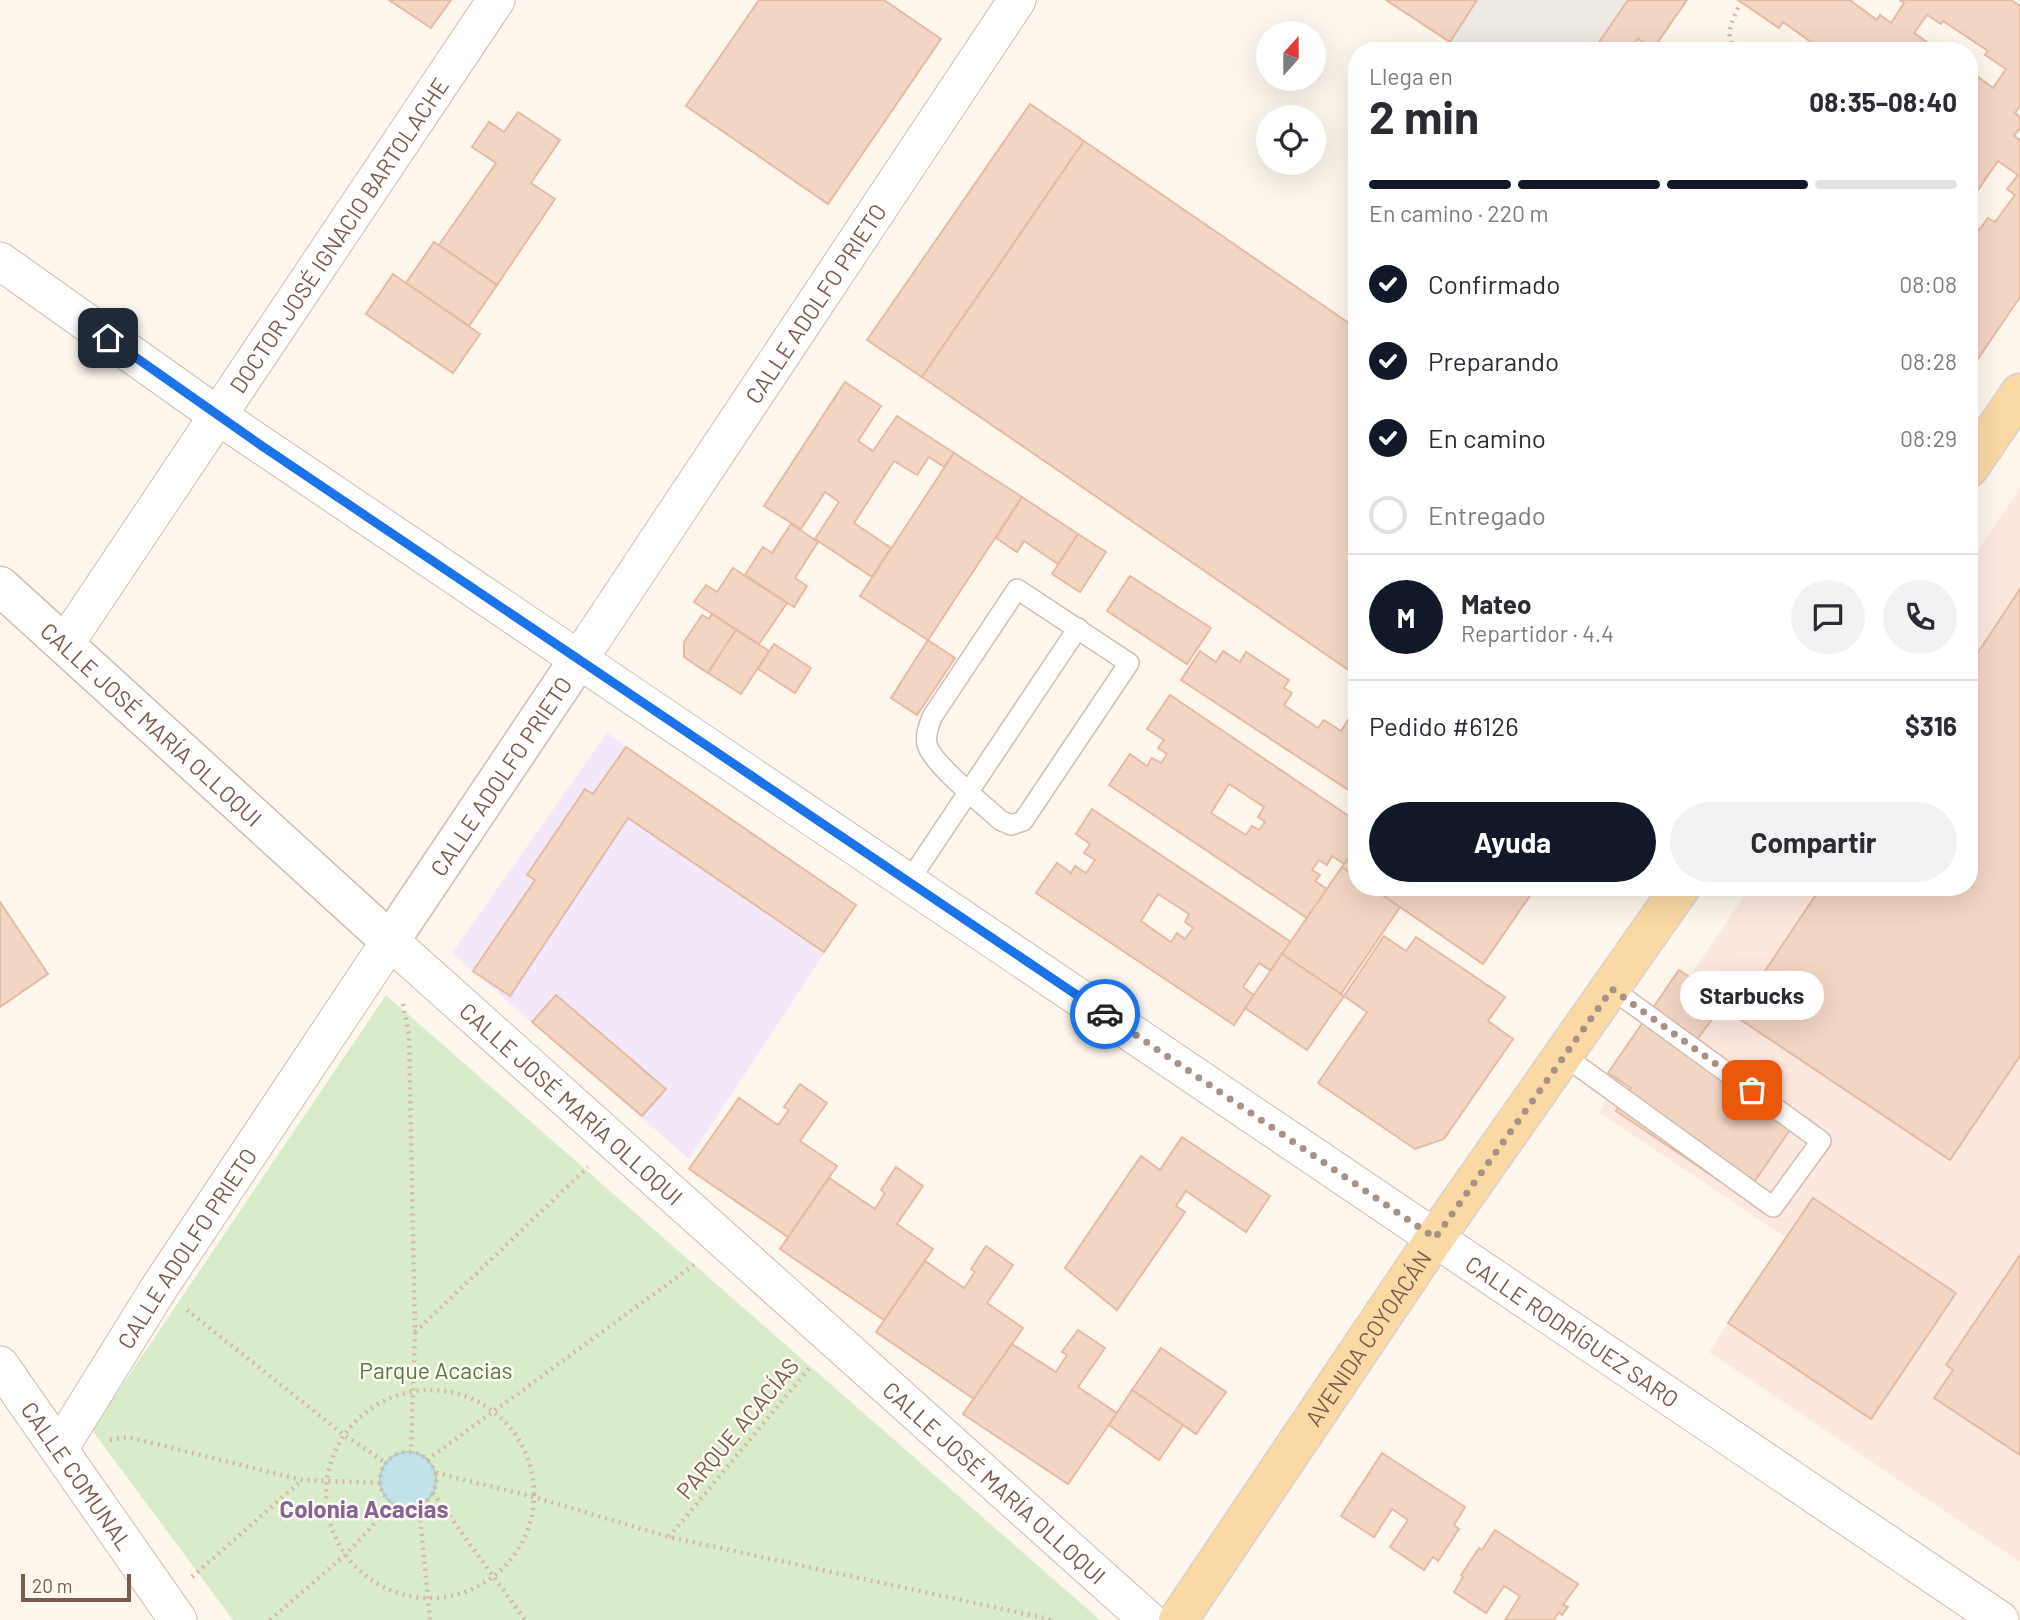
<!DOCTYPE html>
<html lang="es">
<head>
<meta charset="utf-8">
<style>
	body { margin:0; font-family:Barlow,sans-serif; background:#f2f2f3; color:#2b2b33; height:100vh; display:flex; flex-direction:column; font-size:26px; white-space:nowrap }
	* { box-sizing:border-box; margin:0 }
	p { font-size:23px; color:#7c7c81 }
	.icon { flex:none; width:38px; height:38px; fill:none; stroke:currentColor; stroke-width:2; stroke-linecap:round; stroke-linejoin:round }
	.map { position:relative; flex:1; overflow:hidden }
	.side { position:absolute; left:1348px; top:42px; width:630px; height:854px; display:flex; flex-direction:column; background:#fff; border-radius:28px; box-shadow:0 7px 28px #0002 }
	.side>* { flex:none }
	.needle { width:46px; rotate:21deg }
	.buttons { position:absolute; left:1256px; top:21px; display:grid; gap:14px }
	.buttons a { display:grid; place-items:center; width:70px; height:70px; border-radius:50%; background:#fff; box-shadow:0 7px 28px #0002; font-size:35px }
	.scale { position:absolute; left:21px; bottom:18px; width:110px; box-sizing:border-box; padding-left:7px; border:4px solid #7a5c4d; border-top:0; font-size:19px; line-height:24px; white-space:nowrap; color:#7a5c4d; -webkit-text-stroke:5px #fffaf3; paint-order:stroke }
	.pin { position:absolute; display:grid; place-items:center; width:60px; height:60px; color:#fff; margin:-30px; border-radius:14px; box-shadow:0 4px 10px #0006 }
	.courier { position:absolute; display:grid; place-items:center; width:70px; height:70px; margin:-35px; border:5px solid #1a73e8; border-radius:50%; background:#fff; color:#222; box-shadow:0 2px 9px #0007 }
	.bubble { position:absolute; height:49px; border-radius:24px; background:#fff; box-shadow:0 7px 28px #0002; font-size:23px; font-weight:700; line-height:49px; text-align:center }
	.headline em { font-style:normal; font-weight:700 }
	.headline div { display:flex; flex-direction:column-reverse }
	.headline { display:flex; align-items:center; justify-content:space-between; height:119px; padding:0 21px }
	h1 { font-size:46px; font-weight:700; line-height:52px }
	.bar { display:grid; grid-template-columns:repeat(4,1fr); gap:10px 7px; align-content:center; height:84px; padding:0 21px }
	.bar i { height:9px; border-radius:5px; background:#e1e1e2 }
	.bar .on { background:#111827 }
	.bar p { grid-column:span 4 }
	.line { display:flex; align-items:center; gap:18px; padding:0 21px; border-top:2px solid #e1e1e2 }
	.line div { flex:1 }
	.round { display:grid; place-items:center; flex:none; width:74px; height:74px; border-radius:37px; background:#f2f2f3 }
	ol { padding:0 21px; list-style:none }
	li { display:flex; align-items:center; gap:21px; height:77px }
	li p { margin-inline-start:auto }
	li .icon { padding:7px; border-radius:50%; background:#111827; color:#fff; stroke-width:4 }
	li:last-child { color:#7c7c81 }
	li i { width:38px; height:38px; border:4px solid #e1e1e2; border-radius:50% }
	.cta { display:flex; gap:14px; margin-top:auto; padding:14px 21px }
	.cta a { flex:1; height:80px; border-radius:42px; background:#111827; color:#fff; font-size:28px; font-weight:700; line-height:80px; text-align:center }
	.cta a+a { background:#f2f2f3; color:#2b2b33 }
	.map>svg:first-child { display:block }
</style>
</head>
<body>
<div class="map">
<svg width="2020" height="1620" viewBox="0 0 2020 1620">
	<rect width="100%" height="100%" fill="#fdf6ec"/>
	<polygon fill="#fde8e0" points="2020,488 2020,1562 1709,1352 1785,1237 1599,1112 1750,887 1969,887 1969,564"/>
	<polygon fill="#efe9e4" points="1389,0 1628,0 1593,51 1463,51"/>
	<polygon fill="#f3e8fa" points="607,733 856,905 689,1159 452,953"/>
	<polygon fill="#d8ecc9" points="386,995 1100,1620 233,1620 92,1430"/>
	<circle fill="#bfe3e8" stroke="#a5d3da" stroke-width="2" cx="408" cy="1480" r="28"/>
	<g fill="#f3d5c3" stroke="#e6bba3" stroke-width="2" fill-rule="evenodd">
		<polygon points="389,0 451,0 431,28"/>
		<polygon points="759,0 884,0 941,39 828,204 686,106"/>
		<polygon points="1386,0 1477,0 1450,42"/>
		<polygon points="1628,0 1687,0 1653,49 1638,39 1630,51 1593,51"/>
		<polygon points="1738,0 1852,0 1851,1 1877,20 1880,15 1891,23 1904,3 1900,0 2011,0 2020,6 2020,106 2015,113 2020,117 2020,128 2014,136 2020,140 2020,297 1969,372 1969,223 1979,230 1988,218 1995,222 2015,195 2007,189 2018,175 1998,161 1969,203 1969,161 1974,154 1969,150 1969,70 1993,88 2006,69 1985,55 1988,51 1943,21 1941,24 1927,15 1914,33 1937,49 1936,51 1811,51 1815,45 1783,22 1779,28"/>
		<polygon points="1030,104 1084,141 922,377 867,340"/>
		<polygon points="518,112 560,140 531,183 555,199 497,285 439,245 496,163 472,147 489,122 504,132"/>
		<polygon points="1084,141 1356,328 1356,675 922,377"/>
		<polygon points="434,242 497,285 469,326 406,283"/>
		<polygon points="393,274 480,334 453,373 366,314"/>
		<polygon points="845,382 881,406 858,441 873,451 897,416 954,453 944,467 929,457 917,475 894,461 854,523 891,548 872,577 815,539 839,502 825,492 801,529 764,506"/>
		<polygon points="954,453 1022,497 928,640 860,596"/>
		<polygon points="1022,497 1078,534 1058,564 1024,541 1017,552 996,538"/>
		<polygon points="791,524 818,542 795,578 807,586 794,607 745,575 763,547 772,553"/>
		<polygon points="1078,534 1106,552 1080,592 1052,574"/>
		<polygon points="733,568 787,603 759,644 694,602 706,585 717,592"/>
		<polygon points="1130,576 1211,628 1187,664 1107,611"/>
		<polygon points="2020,589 2020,1056 1950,1160 1735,1016 1821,887 1969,887 1969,666"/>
		<polygon points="712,614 736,630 708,673 684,657 684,642 702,615 709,619"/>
		<polygon points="736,630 769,651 741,694 708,673"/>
		<polygon points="928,640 955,658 917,715 891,698"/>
		<polygon points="774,644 811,668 795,693 758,669"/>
		<polygon points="1200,651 1216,662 1223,651 1240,662 1246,652 1289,680 1284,688 1292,693 1284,705 1318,728 1324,720 1341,731 1348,720 1356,726 1356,795 1181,680"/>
		<path d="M1170,695l186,126v26l-12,17 -12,-8 -5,9 -8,-5 -7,10 8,5 -5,6 12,8 -20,29 -198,-133 21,-31 17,12 5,-8 9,5 6,-9 -9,-6 6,-8 -17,-11zM1229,784l35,23 -6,10 7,5 -6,8 -7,-4 -6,9 -35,-22z"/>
		<polygon points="626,747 856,905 824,952 628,818 510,996 473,971 535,880 527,875 585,789 593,794"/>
		<path d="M1092,809l199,133 -20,29 -12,-8 -16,24 11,8 -20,30 -198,-132 21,-30 14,10 4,-7 11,7 9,-13 -11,-7 6,-9 -14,-10zM1158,894l31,20 -4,8 8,6 -8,11 -8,-6 -6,9 -30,-21z"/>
		<polygon points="1356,847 1356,877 1342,867"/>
		<polygon points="1342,867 1356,877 1356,887 1371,887 1400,907 1341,994 1282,954"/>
		<polygon points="1371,887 1536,887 1483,964"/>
		<polygon points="0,902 48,974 0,1007"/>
		<polygon points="1384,936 1406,951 1416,937 1505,997 1488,1021 1513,1039 1444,1139 1415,1149 1318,1083 1367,1012 1344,996"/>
		<polygon points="1282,954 1344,996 1307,1050 1245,1008"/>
		<polygon points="1679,970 1725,1001 1692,1047 1798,1118 1744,1197 1616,1111 1631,1088 1608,1073"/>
		<polygon points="556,995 666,1089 642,1116 532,1022"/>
		<polygon points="800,1084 827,1103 800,1141 837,1166 788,1237 689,1169 739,1098 778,1125 789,1110 784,1107"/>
		<polygon points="1182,1137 1270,1196 1246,1232 1186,1191 1176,1206 1185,1212 1117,1310 1065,1268 1141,1156 1160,1170"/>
		<polygon points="896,1167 923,1186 897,1224 933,1249 884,1320 780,1249 829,1178 875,1209 885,1193 881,1190"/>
		<polygon points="1813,1198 1956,1293 1871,1419 1728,1323"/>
		<polygon points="986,1246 1013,1265 987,1303 1023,1328 974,1399 876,1332 925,1261 964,1288 975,1272 971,1269"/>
		<polygon points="2020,1255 2020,1455 1934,1398 1953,1370 1946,1365"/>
		<polygon points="1078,1330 1105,1348 1078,1387 1117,1413 1068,1484 963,1414 1012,1344 1056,1372 1067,1355 1062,1352"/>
		<polygon points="1161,1348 1226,1392 1196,1434 1132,1390"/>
		<polygon points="1132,1390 1183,1425 1159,1460 1109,1425"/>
		<polygon points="1382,1453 1465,1507 1454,1525 1459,1529 1438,1561 1433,1557 1424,1570 1390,1547 1408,1520 1392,1509 1374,1537 1341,1516"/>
		<polygon points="1495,1530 1578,1584 1563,1605 1568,1607 1562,1615 1559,1612 1554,1620 1505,1620 1520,1596 1504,1586 1486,1613 1454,1592 1463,1577 1461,1575 1479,1548 1482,1550"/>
	</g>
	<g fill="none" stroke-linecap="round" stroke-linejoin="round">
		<defs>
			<g id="service">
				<path d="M1017,589l112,74 -106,158 -12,4 -11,-5c-16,-15 -69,-57 -73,-76 -2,-9 2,-19 5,-27z"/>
				<polyline points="909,881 1078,628"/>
				<polyline points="1563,1055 1773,1207 1821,1141 1612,989"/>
			</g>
			<g id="minor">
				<path id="s1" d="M0,261l217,154 1783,1205"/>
				<path id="s2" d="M65,644l431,-644"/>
				<path id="s3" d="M579,659l438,-659"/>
				<path id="s4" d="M0,1365l178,255"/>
				<path id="s5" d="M59,1449l100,-161 231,-347 758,679"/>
			</g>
			<g id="tertiary">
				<path id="s6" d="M0,586l390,355 189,-282"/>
			</g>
			<g id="primary">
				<polyline points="1969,468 2020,393"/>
				<path id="s7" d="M1178,1620l257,-382 246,-351"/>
			</g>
		</defs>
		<use href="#service" stroke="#d1beb0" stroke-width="22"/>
		<use href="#minor" stroke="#d1beb0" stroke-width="39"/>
		<use href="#tertiary" stroke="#d1beb0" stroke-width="41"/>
		<use href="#primary" stroke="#dad1cd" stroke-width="41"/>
		<g stroke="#d9b8a5" stroke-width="4.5" stroke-dasharray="2 5" stroke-linecap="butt">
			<polyline points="1635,48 1638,51"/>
			<path d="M1735,49c-12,-14 -1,-31 5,-46"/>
			<polyline points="1722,51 1734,49"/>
			<polyline points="403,1004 409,1035 415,1332 411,1452"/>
			<polyline points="187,1310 344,1435 386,1463"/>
			<polyline points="415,1332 588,1167"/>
			<circle cx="430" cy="1494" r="104"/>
			<polyline points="110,1440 128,1437 302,1480 380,1483"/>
			<circle cx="408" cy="1480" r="28"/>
			<polyline points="427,1460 695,1264"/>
			<polyline points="436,1473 534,1497 669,1537 1054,1620"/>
			<polyline points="433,1493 525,1620"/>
			<polyline points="419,1506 430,1620"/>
			<polyline points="669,1537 812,1365"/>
			<polyline points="192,1577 302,1480"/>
			<polyline points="270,1620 345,1555 393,1504"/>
		</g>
		<use href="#service" stroke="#fff" stroke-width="19"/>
		<use href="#minor" stroke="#fff" stroke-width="37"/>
		<use href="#tertiary" stroke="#fff" stroke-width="38"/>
		<use href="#primary" stroke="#fbd9a5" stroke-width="38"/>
	</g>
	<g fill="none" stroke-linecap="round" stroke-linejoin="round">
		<polyline stroke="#a89285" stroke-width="7" stroke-dasharray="0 12.6" points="1105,1014 1435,1238 1612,989 1752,1090"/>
		<polyline stroke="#1a73e8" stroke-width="9" points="108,338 262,446 1105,1014"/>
	</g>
	<g text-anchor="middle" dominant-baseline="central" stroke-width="5" stroke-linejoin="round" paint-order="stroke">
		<g font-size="23" fill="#7a5c4d" stroke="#fffaf3">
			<text stroke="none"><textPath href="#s2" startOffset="492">DOCTOR JOSÉ IGNACIO BARTOLACHE</textPath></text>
			<text stroke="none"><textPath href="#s3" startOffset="427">CALLE ADOLFO PRIETO</textPath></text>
			<text stroke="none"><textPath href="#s6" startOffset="205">CALLE JOSÉ MARÍA OLLOQUI</textPath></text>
			<text stroke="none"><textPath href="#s6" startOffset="726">CALLE ADOLFO PRIETO</textPath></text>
			<text stroke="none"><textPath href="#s5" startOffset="850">CALLE JOSÉ MARÍA OLLOQUI</textPath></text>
			<text stroke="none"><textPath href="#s5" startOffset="238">CALLE ADOLFO PRIETO</textPath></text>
			<text stroke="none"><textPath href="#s1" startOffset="1902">CALLE RODRÍGUEZ SARO</textPath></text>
			<text stroke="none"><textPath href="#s7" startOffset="340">AVENIDA COYOACÁN</textPath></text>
			<text transform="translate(737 1428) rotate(-50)">PARQUE ACACÍAS</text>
			<text stroke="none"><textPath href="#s4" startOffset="135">CALLE COMUNAL</textPath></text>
			<text stroke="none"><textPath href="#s5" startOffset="1418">CALLE JOSÉ MARÍA OLLOQUI</textPath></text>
		</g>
		<g font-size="23" fill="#537a41" stroke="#fffaf3">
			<text x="436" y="1370">Parque Acacias</text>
		</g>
		<g font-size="24" font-weight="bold" fill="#846695" stroke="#fffaf3">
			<text x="364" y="1508">Colonia Acacias</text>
		</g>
	</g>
</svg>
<div class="buttons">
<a><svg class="needle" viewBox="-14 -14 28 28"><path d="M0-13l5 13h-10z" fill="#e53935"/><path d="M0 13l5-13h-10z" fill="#7c7c81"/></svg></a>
<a><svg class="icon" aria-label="locate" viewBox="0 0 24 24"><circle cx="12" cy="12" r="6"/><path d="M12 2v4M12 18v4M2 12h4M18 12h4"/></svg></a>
</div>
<div class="scale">20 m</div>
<div class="pin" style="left:1752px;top:1090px;background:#ea580c"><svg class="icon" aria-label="bag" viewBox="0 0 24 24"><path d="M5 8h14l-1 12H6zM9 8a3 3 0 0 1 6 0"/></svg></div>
<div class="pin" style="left:108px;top:338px;background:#1f2937"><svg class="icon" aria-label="home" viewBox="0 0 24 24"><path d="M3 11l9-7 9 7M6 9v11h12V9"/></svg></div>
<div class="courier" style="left:1105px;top:1014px"><svg class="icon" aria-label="car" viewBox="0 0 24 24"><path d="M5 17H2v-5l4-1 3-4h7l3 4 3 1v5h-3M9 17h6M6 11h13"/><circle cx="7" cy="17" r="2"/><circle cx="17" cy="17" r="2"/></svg></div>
<div class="bubble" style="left:1680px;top:971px;width:144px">Starbucks</div>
<section class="side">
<div class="headline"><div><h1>2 min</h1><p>Llega en</p></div><em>08:35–08:40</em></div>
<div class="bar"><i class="on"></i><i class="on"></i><i class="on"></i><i></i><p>En camino · 220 m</p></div>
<ol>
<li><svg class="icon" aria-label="check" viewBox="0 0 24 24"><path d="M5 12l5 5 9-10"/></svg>Confirmado<p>08:08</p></li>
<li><svg class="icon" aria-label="check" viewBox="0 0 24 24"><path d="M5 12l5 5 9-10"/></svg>Preparando<p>08:28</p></li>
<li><svg class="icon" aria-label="check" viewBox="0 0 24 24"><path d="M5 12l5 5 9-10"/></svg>En camino<p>08:29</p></li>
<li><i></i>Entregado</li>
</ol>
<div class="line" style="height:126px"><b class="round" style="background:#111827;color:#fff">M</b><div><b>Mateo</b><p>Repartidor · 4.4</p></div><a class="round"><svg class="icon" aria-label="chat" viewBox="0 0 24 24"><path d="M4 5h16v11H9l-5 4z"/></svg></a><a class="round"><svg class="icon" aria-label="phone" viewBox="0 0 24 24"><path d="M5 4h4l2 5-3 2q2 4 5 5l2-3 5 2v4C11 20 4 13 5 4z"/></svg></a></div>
<div class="line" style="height:91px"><div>Pedido #6126</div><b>$316</b></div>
<div class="cta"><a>Ayuda</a><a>Compartir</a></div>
</section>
</div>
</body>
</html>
